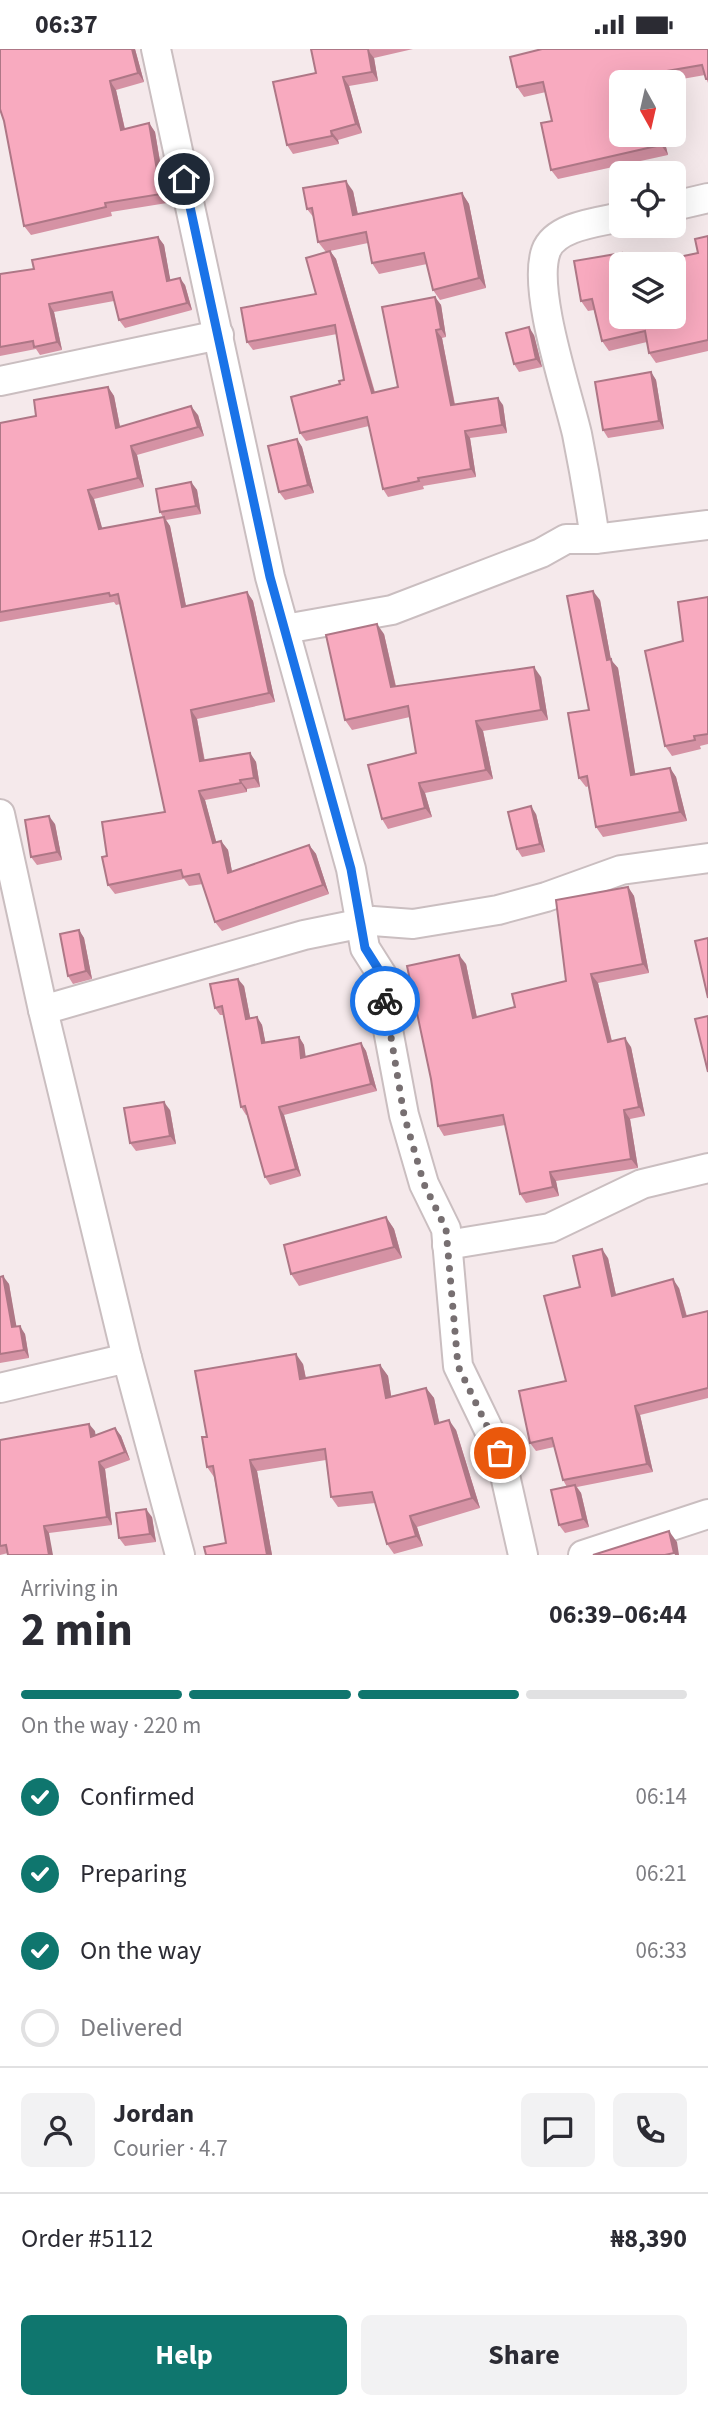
<!DOCTYPE html>
<html lang="en">
<head>
<meta charset="utf-8">
<style>
	body { margin:0; font-family:"Source Sans 3",sans-serif; background:#f2f2f3; color:#2b2b33; height:100vh; display:flex; flex-direction:column; font-size:26px; white-space:nowrap }
	* { box-sizing:border-box; margin:0 }
	p { font-size:23px; color:#7c7c81 }
	.icon { flex:none; width:38px; height:38px; fill:none; stroke:currentColor; stroke-width:2; stroke-linecap:round; stroke-linejoin:round }
	.map { position:relative; height:1506px; overflow:hidden }
	.details { display:flex; flex-direction:column; background:#fff; flex:1 }
	.details>* { flex:none }
	.needle { width:46px; rotate:172deg }
	.controls { position:absolute; left:609px; top:21px; display:grid; gap:14px }
	.controls a { display:grid; place-items:center; width:77px; height:77px; border-radius:10px; background:#fff; box-shadow:0 7px 28px #0002; font-size:35px }
	.pin { position:absolute; display:grid; place-items:center; width:60px; height:60px; color:#fff; margin:-30px; border:4px solid #fff; border-radius:50%; box-shadow:0 2px 7px #0007 }
	.courier { position:absolute; display:grid; place-items:center; width:70px; height:70px; margin:-35px; border:5px solid #1a73e8; border-radius:50%; background:#fff; color:#222; box-shadow:0 2px 9px #0007 }
	.headline em { font-style:normal; font-weight:700 }
	.headline div { display:flex; flex-direction:column-reverse }
	.headline { display:flex; align-items:center; justify-content:space-between; height:119px; padding:0 21px }
	h1 { font-size:46px; font-weight:700; line-height:52px }
	.bar { display:grid; grid-template-columns:repeat(4,1fr); gap:10px 7px; align-content:center; height:84px; padding:0 21px }
	.bar i { height:9px; border-radius:5px; background:#e1e1e2 }
	.bar .on { background:#0f766e }
	.bar p { grid-column:span 4 }
	.line { display:flex; align-items:center; gap:18px; padding:0 21px; border-top:2px solid #e1e1e2 }
	.line div { flex:1 }
	.round { display:grid; place-items:center; flex:none; width:74px; height:74px; border-radius:10px; background:#f2f2f3 }
	ol { padding:0 21px; list-style:none }
	li { display:flex; align-items:center; gap:21px; height:77px }
	li p { margin-inline-start:auto }
	li .icon { padding:7px; border-radius:50%; background:#0f766e; color:#fff; stroke-width:4 }
	li:last-child { color:#7c7c81 }
	li i { width:38px; height:38px; border:4px solid #e1e1e2; border-radius:50% }
	.action { display:flex; gap:14px; margin-top:auto; padding:14px 21px }
	.action a { flex:1; height:80px; border-radius:10px; background:#0f766e; color:#fff; font-size:28px; font-weight:700; line-height:80px; text-align:center }
	.action a+a { background:#f2f2f3; color:#2b2b33 }
	.status { display:flex; justify-content:space-between; align-items:center; height:49px; padding:0 35px; background:#fff; direction:ltr }
	.status svg { height:19px; fill:currentColor }
	.map>svg:first-child { display:block }
</style>
</head>
<body>
<div class="status"><b>06:37</b><svg viewBox="0 0 49 12"><path d="M0 12V9h3v3zM5 12V6h3v6zM10 12V3h3v9zM15 12V0h3v12zM26 1h20v11H26zM47 4h2v5h-2z"/></svg></div>
<div class="map">
<svg width="708" height="1506" viewBox="0 0 708 1506">
	<rect width="100%" height="100%" fill="#f5e9eb"/>
	<g fill="none" stroke-linecap="round" stroke-linejoin="round">
		<defs>
			<g id="minor">
				<polyline points="156,0 270,528 351,820 365,899 384,929 386,970 404,1066 424,1135 446,1180 458,1317 500,1404 523,1506"/>
				<polyline points="674,157 708,149"/>
				<polyline points="0,332 219,286"/>
				<path d="M595,490c-5,-35 -11,-70 -18,-105 -10,-43 -45,-144 -31,-183 9,-25 53,-29 75,-34"/>
				<polyline points="285,580 392,561 541,504 566,490 595,490 708,476"/>
				<polyline points="0,765 43,961 127,1309 180,1506"/>
				<polyline points="43,961 304,886 373,872 413,875 498,861 546,848 621,821 708,809"/>
				<polyline points="447,1196 550,1179 642,1135 708,1119"/>
				<polyline points="0,1339 127,1309"/>
				<polyline points="583,1506 708,1465"/>
			</g>
		</defs>
		<use href="#minor" stroke="#cabec0" stroke-width="32"/>
		<use href="#minor" stroke="#fff" stroke-width="28"/>
	</g>
	<g fill="#d592a4">
		<polygon points="0,0 135,0 144,33 116,41 125,80 149,74 155,83 167,154 111,163 112,167 31,186 24,177 4,72"/>
		<polygon points="311,0 413,0 374,9 378,32 349,37 362,84 338,91 339,95 293,105 287,96 316,24"/>
		<polygon points="708,0 708,34 705,26 665,33 621,33 663,86 668,106 558,130 551,121 552,72 546,43 524,48 517,38 510,8"/>
		<polygon points="353,142 358,165 462,144 469,155 486,239 440,251 433,241 427,215 379,225 372,214 368,194 330,202 336,210 375,343 398,338 435,248 441,256 446,288 442,289 455,355 503,356 507,384 470,389 476,428 423,437 424,440 388,448 383,440 369,377 306,392 300,384 344,331 337,285 253,301 247,293 316,245 326,203 318,193 314,169 307,160"/>
		<polygon points="708,187 708,302 656,314 649,304 647,293 609,302 602,292 594,261 588,262 581,252 622,204 629,214 621,268 698,204"/>
		<polygon points="158,188 164,196 170,231 185,236 192,261 125,279 119,271 114,252 54,263 62,301 40,306 36,300 0,307 0,225 34,220"/>
		<polygon points="534,286 542,318 519,323 514,315"/>
		<polygon points="651,323 656,331 664,380 608,389 603,381"/>
		<polygon points="108,338 114,347 120,378 198,366 204,387 137,406 144,438 94,450 102,480 163,468 160,463 191,433 197,441 201,465 166,471 170,477 186,557 247,543 253,552 275,653 197,670 205,712 250,704 256,713 260,738 247,740 247,743 205,751 216,793 221,792 228,801 232,823 309,796 316,805 329,845 222,882 215,873 203,835 189,837 184,830 115,845 108,836 107,807 165,763 120,555 116,556 114,553 0,573 0,374 36,367"/>
		<polygon points="297,390 302,398 314,444 285,451 279,443"/>
		<polygon points="708,548 708,695 700,697 701,700 672,707 665,697 683,592"/>
		<polygon points="600,551 611,611 618,619 635,725 670,719 676,728 687,772 603,788 596,778 589,737 586,738 579,729 589,661"/>
		<polygon points="384,585 396,637 541,628 548,671 483,682 493,730 425,744 432,768 388,780 382,770 416,704 410,668 352,681 345,671"/>
		<polygon points="536,765 545,803 522,808 517,800"/>
		<polygon points="55,775 62,811 37,816 31,808"/>
		<polygon points="628,838 634,847 649,924 598,934 612,992 631,998 645,1067 630,1070 638,1119 556,1132 559,1147 526,1154 520,1145 505,1076 444,1087 438,1077 466,915 477,968 515,958 566,932"/>
		<polygon points="79,881 84,889 92,930 73,935 68,927"/>
		<polygon points="244,937 250,969 257,968 262,976 265,993 299,988 304,996 305,1008 361,994 366,1002 377,1042 284,1066 301,1127 270,1136 265,1128 248,1066 246,1066 241,1058 224,966 220,966 215,959"/>
		<polygon points="170,1061 176,1095 136,1102 130,1094"/>
		<polygon points="386,1168 394,1180 402,1209 299,1237 291,1225"/>
		<polygon points="608,1209 616,1246 679,1239 687,1267 708,1262 708,1349 640,1366 653,1423 577,1438 581,1444 589,1478 565,1484 559,1476 567,1438 563,1431 554,1398 536,1402 530,1394 566,1332 580,1238"/>
		<polygon points="0,1228 9,1235 16,1278 25,1285 29,1309 0,1314"/>
		<polygon points="303,1315 306,1329 380,1316 388,1327 391,1347 426,1339 434,1349 439,1374 456,1381 480,1459 417,1478 423,1497 394,1505 387,1495 375,1454 338,1458 331,1448 326,1411 257,1422 272,1506 206,1506 226,1494 214,1428 207,1418 207,1388"/>
		<polygon points="115,1379 121,1387 130,1411 105,1420 112,1476 49,1484 8,1504 0,1506 0,1391 95,1382 95,1387"/>
		<polygon points="152,1468 156,1493 125,1497 119,1489"/>
	</g>
	<g fill="#ae7786">
		<polygon points="132,0 135,0 144,33 138,24"/>
		<polygon points="367,0 374,9 378,32 372,23"/>
		<polygon points="343,28 349,37 362,84 356,75"/>
		<polygon points="110,32 116,41 127,90 121,81"/>
		<polygon points="149,74 155,83 167,154 161,145"/>
		<polygon points="331,82 338,91 339,95 332,87"/>
		<polygon points="658,86 663,86 668,106 661,96"/>
		<polygon points="346,132 353,142 360,176 353,166"/>
		<polygon points="462,144 469,155 486,239 479,229"/>
		<polygon points="158,188 164,196 172,240 167,232"/>
		<polygon points="330,202 336,210 377,352 372,344"/>
		<polygon points="622,204 629,214 629,215 624,215"/>
		<polygon points="180,229 185,236 192,261 187,254"/>
		<polygon points="435,248 441,256 446,288 441,280"/>
		<polygon points="49,255 54,263 62,301 57,293"/>
		<polygon points="529,278 534,286 542,318 536,310"/>
		<polygon points="436,281 442,289 456,363 451,356"/>
		<polygon points="651,323 656,331 664,380 659,372"/>
		<polygon points="108,338 114,347 122,388 116,379"/>
		<polygon points="498,349 503,356 507,384 502,376"/>
		<polygon points="191,357 198,366 204,387 198,378"/>
		<polygon points="465,382 470,389 476,428 471,420"/>
		<polygon points="297,390 302,398 314,444 308,436"/>
		<polygon points="131,397 137,406 144,438 138,429"/>
		<polygon points="191,433 197,441 201,465 196,457"/>
		<polygon points="88,441 94,450 105,489 99,480"/>
		<polygon points="164,468 170,477 188,567 182,558"/>
		<polygon points="593,542 600,551 611,611 618,619 637,735 631,726"/>
		<polygon points="247,543 253,552 275,653 269,644"/>
		<polygon points="377,575 384,585 398,648 391,638"/>
		<polygon points="534,618 541,628 548,671 541,661"/>
		<polygon points="191,661 197,670 206,721 200,712"/>
		<polygon points="476,672 483,682 493,730 486,721"/>
		<polygon points="250,704 256,713 260,738 254,729"/>
		<polygon points="670,719 676,728 687,772 680,763"/>
		<polygon points="240,731 247,740 247,743 241,734"/>
		<polygon points="419,734 425,744 432,768 425,759"/>
		<polygon points="199,742 205,751 219,803 213,794"/>
		<polygon points="531,757 536,765 545,803 540,795"/>
		<polygon points="49,767 55,775 62,811 57,803"/>
		<polygon points="221,792 228,801 234,833 228,824"/>
		<polygon points="309,796 316,805 329,845 323,836"/>
		<polygon points="628,838 634,847 649,924 643,915"/>
		<polygon points="79,881 84,889 92,930 86,922"/>
		<polygon points="459,906 466,915 479,979 473,969"/>
		<polygon points="591,925 598,934 614,1002 608,993"/>
		<polygon points="238,930 244,937 252,978 246,970"/>
		<polygon points="257,968 262,976 267,1001 262,994"/>
		<polygon points="299,988 304,996 307,1016 301,1009"/>
		<polygon points="625,989 631,998 645,1067 639,1058"/>
		<polygon points="361,994 366,1002 377,1042 371,1035"/>
		<polygon points="164,1053 170,1061 176,1095 170,1087"/>
		<polygon points="279,1058 284,1066 301,1127 296,1120"/>
		<polygon points="624,1061 630,1070 638,1119 631,1110"/>
		<polygon points="550,1123 556,1132 559,1147 553,1138"/>
		<polygon points="386,1168 394,1180 402,1209 394,1198"/>
		<polygon points="602,1200 608,1209 618,1255 612,1247"/>
		<polygon points="3,1227 9,1235 18,1286 12,1278"/>
		<polygon points="673,1230 679,1239 689,1277 683,1268"/>
		<polygon points="20,1277 25,1285 29,1309 24,1301"/>
		<polygon points="296,1305 303,1315 308,1341 300,1330"/>
		<polygon points="380,1316 388,1327 393,1359 386,1349"/>
		<polygon points="426,1339 434,1349 442,1386 435,1375"/>
		<polygon points="635,1357 640,1366 653,1423 647,1415"/>
		<polygon points="449,1371 456,1381 480,1459 472,1449"/>
		<polygon points="89,1375 95,1382 97,1396 91,1388"/>
		<polygon points="115,1379 121,1387 130,1411 125,1403"/>
		<polygon points="250,1411 257,1422 272,1506 267,1506"/>
		<polygon points="99,1413 105,1420 112,1476 107,1468"/>
		<polygon points="575,1436 581,1444 589,1478 583,1470"/>
		<polygon points="146,1460 152,1468 156,1493 150,1485"/>
		<polygon points="410,1467 417,1478 423,1497 416,1487"/>
		<polygon points="44,1477 49,1484 53,1506 49,1506"/>
		<polygon points="669,1482 677,1493 679,1506 675,1506 674,1504"/>
	</g>
	<g fill="#f8aabf" stroke="#ae7786" stroke-width="2">
		<polygon points="0,0 132,0 138,24 110,32 121,81 149,74 161,145 105,154 106,158 24,177 4,72 0,60"/>
		<polygon points="311,0 368,0 372,23 343,28 356,75 331,82 332,87 287,96 273,33 316,24"/>
		<polygon points="542,0 708,0 708,30 706,30 702,16 649,25 651,33 621,33 621,86 658,86 661,96 551,121 541,74 552,72 543,33 517,38 510,8"/>
		<polygon points="346,132 353,166 462,144 479,229 433,241 424,204 372,214 366,183 318,193 312,159 307,160 303,139"/>
		<polygon points="708,187 708,291 649,304 645,282 602,292 592,250 581,252 574,212 622,204 624,215 621,215 621,268 674,268 674,215 645,215 698,204 695,190"/>
		<polygon points="158,188 167,232 180,229 187,254 119,271 112,243 49,255 57,293 34,298 33,292 0,298 0,225 34,220 32,211"/>
		<polygon points="330,202 372,344 398,338 382,258 435,248 441,280 436,281 451,356 498,349 502,376 465,382 471,420 418,429 419,432 383,440 367,368 300,384 291,348 340,335 339,332 344,331 335,276 247,293 241,259 316,245 306,209"/>
		<polygon points="529,278 536,310 514,315 506,284"/>
		<polygon points="651,323 659,372 603,381 595,333"/>
		<polygon points="108,338 116,379 191,357 198,378 131,397 138,429 88,441 99,480 164,468 182,558 247,543 269,644 191,661 200,712 250,704 254,729 240,731 241,734 199,742 213,794 221,792 228,824 309,796 323,836 215,873 199,825 183,828 181,821 108,836 102,808 107,807 102,773 165,763 118,545 110,547 109,544 0,563 0,374 36,367 34,351"/>
		<polygon points="297,390 308,436 279,443 268,397"/>
		<polygon points="191,433 196,457 160,463 156,440"/>
		<polygon points="593,542 607,611 611,610 631,726 670,719 680,763 596,778 587,727 579,729 568,664 589,661 567,547"/>
		<polygon points="708,548 708,685 694,687 695,691 665,697 645,602 683,592 678,553"/>
		<polygon points="377,575 391,638 534,618 541,661 476,672 486,721 419,734 425,759 382,770 368,716 416,704 408,657 345,671 326,586"/>
		<polygon points="531,757 540,795 517,800 508,763"/>
		<polygon points="49,767 57,803 31,808 25,771"/>
		<polygon points="628,838 643,915 591,925 608,993 625,989 639,1058 624,1061 631,1110 550,1123 553,1138 520,1145 503,1066 438,1077 431,1030 407,917 459,906 473,969 515,958 512,945 566,932 556,851"/>
		<polygon points="79,881 86,922 68,927 60,885"/>
		<polygon points="708,889 708,949 695,892"/>
		<polygon points="238,930 246,970 257,968 262,994 299,988 301,1009 361,994 371,1035 279,1058 296,1120 265,1128 245,1057 241,1058 222,957 215,959 210,935"/>
		<polygon points="708,967 708,1023 695,970"/>
		<polygon points="164,1053 170,1087 130,1094 124,1059"/>
		<polygon points="386,1168 394,1198 291,1225 284,1196"/>
		<polygon points="602,1200 612,1247 673,1230 683,1268 708,1262 708,1339 635,1357 647,1415 563,1431 552,1389 530,1394 519,1342 566,1332 544,1247 580,1238 573,1207"/>
		<polygon points="3,1227 12,1278 20,1277 24,1301 0,1305 0,1228"/>
		<polygon points="296,1305 300,1330 380,1316 386,1349 426,1339 435,1375 449,1371 472,1449 410,1467 416,1487 387,1495 372,1443 331,1448 325,1400 250,1411 267,1506 206,1506 204,1498 226,1494 213,1417 207,1418 202,1388 207,1388 195,1322"/>
		<polygon points="89,1375 91,1388 115,1379 125,1403 99,1413 107,1468 44,1477 49,1506 8,1506 6,1496 0,1497 0,1391"/>
		<polygon points="575,1436 583,1470 559,1476 551,1441"/>
		<polygon points="146,1460 150,1485 119,1489 116,1464"/>
		<polygon points="669,1482 674,1504 665,1506 593,1506"/>
	</g>
	<g fill="none" stroke-linecap="round" stroke-linejoin="round">
		<polyline stroke="#776f71" stroke-width="7" stroke-dasharray="0 12.6" points="385,952 404,1066 424,1135 446,1180 458,1317 500,1404"/>
		<polyline stroke="#1a73e8" stroke-width="9" points="184,130 270,528 351,820 365,899 384,929 385,952"/>
	</g>
</svg>
<div class="controls">
<a><svg class="needle" viewBox="-14 -14 28 28"><path d="M0-13l5 13h-10z" fill="#e53935"/><path d="M0 13l5-13h-10z" fill="#7c7c81"/></svg></a>
<a><svg class="icon" aria-label="locate" viewBox="0 0 24 24"><circle cx="12" cy="12" r="6"/><path d="M12 2v4M12 18v4M2 12h4M18 12h4"/></svg></a>
<a><svg class="icon" aria-label="layers" viewBox="0 0 24 24"><path d="M12 4l9 5-9 5-9-5zM3 14l9 5 9-5"/></svg></a>
</div>
<div class="pin" style="left:500px;top:1404px;background:#ea580c"><svg class="icon" aria-label="bag" viewBox="0 0 24 24"><path d="M5 8h14l-1 12H6zM9 8a3 3 0 0 1 6 0"/></svg></div>
<div class="pin" style="left:184px;top:130px;background:#1f2937"><svg class="icon" aria-label="home" viewBox="0 0 24 24"><path d="M3 11l9-7 9 7M6 9v11h12V9"/></svg></div>
<div class="courier" style="left:385px;top:952px"><svg class="icon" aria-label="bike" viewBox="0 0 24 24"><circle cx="6" cy="16" r="4"/><circle cx="18" cy="16" r="4"/><path d="M6 16l4-8h5l3 8M10 8l3 8H6M13 5h3"/></svg></div>
</div>
<section class="details">
<div class="headline"><div><h1>2 min</h1><p>Arriving in</p></div><em>06:39–06:44</em></div>
<div class="bar"><i class="on"></i><i class="on"></i><i class="on"></i><i></i><p>On the way · 220 m</p></div>
<ol>
<li><svg class="icon" aria-label="check" viewBox="0 0 24 24"><path d="M5 12l5 5 9-10"/></svg>Confirmed<p>06:14</p></li>
<li><svg class="icon" aria-label="check" viewBox="0 0 24 24"><path d="M5 12l5 5 9-10"/></svg>Preparing<p>06:21</p></li>
<li><svg class="icon" aria-label="check" viewBox="0 0 24 24"><path d="M5 12l5 5 9-10"/></svg>On the way<p>06:33</p></li>
<li><i></i>Delivered</li>
</ol>
<div class="line" style="height:126px"><a class="round"><svg class="icon" aria-label="person" viewBox="0 0 24 24"><circle cx="12" cy="8" r="4"/><path d="M4 21q1-7 8-7t8 7"/></svg></a><div><b>Jordan</b><p>Courier · 4.7</p></div><a class="round"><svg class="icon" aria-label="chat" viewBox="0 0 24 24"><path d="M4 5h16v11H9l-5 4z"/></svg></a><a class="round"><svg class="icon" aria-label="phone" viewBox="0 0 24 24"><path d="M5 4h4l2 5-3 2q2 4 5 5l2-3 5 2v4C11 20 4 13 5 4z"/></svg></a></div>
<div class="line" style="height:91px"><div>Order #5112</div><b>₦8,390</b></div>
<div class="action"><a>Help</a><a>Share</a></div>
</section>
</body>
</html>
